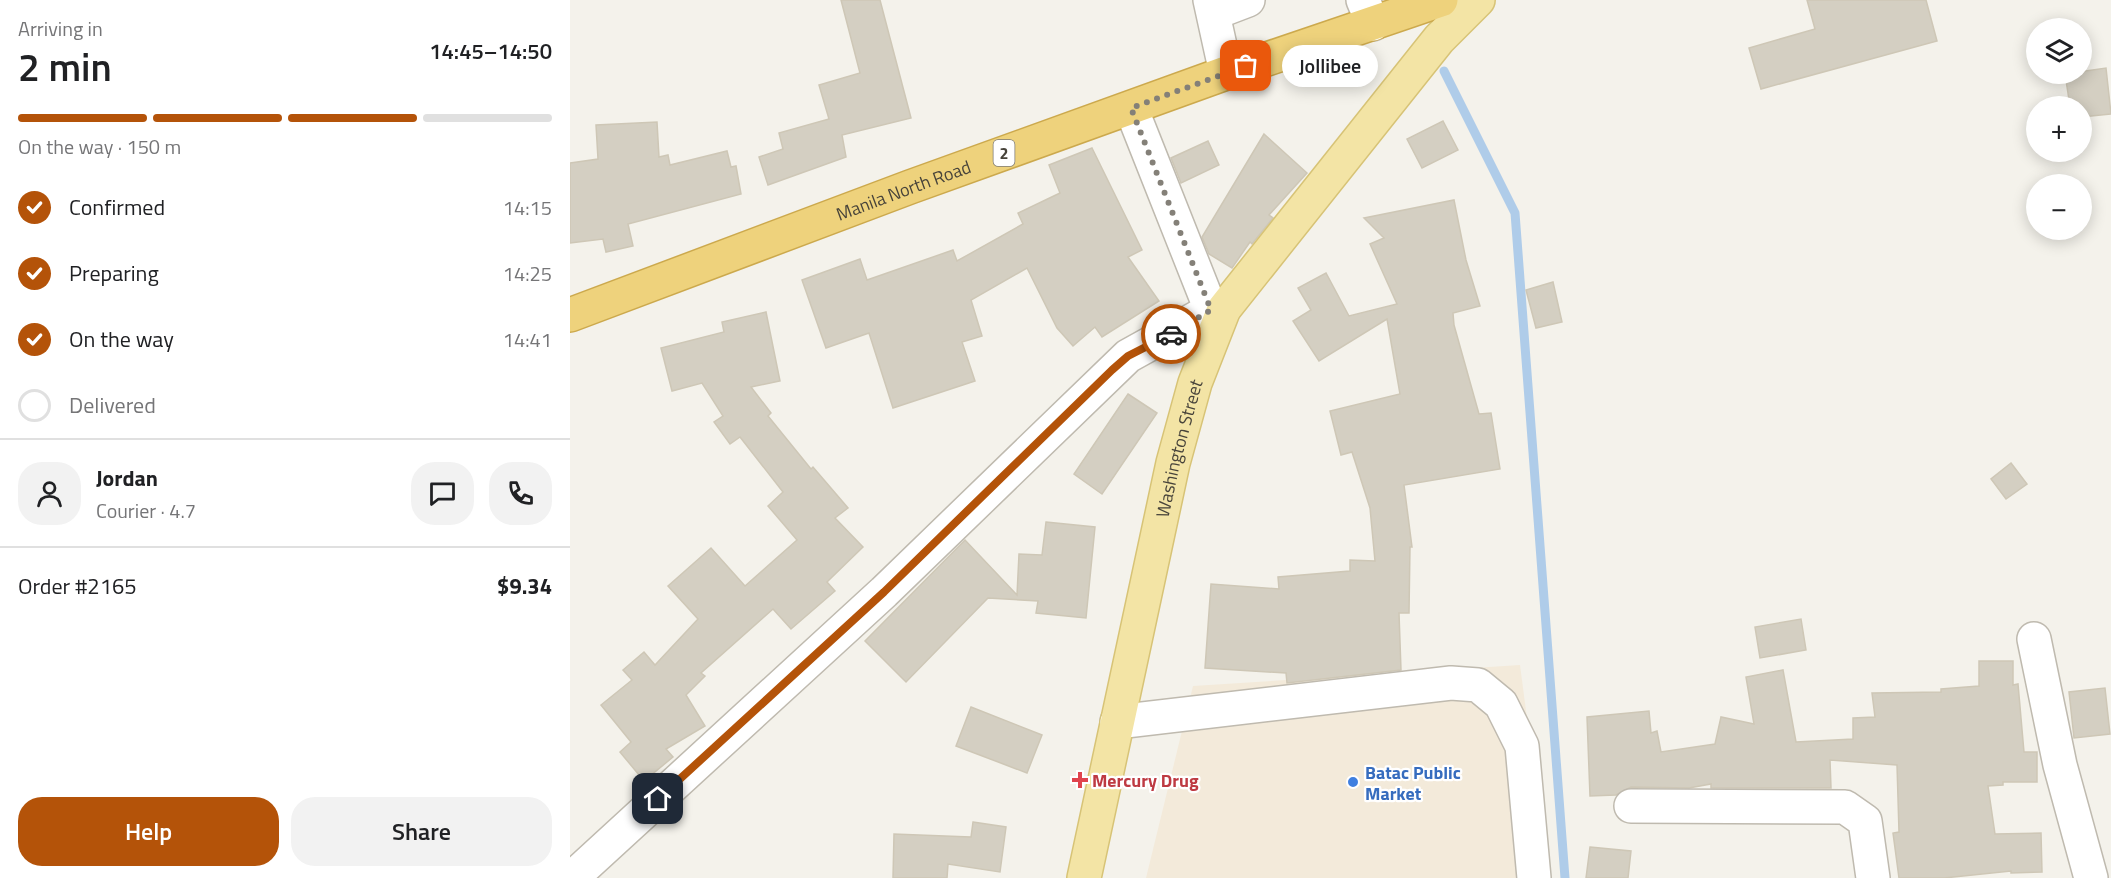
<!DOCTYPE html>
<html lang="en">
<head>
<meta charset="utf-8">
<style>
	body { margin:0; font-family:"Titillium Web",sans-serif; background:#f2f2f2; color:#202124; height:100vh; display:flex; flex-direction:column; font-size:22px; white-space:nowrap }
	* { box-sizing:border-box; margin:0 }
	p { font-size:20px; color:#757577 }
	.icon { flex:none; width:33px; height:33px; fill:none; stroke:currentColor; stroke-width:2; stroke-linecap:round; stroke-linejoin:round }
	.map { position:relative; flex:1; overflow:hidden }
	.details { display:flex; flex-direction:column; background:#fff; width:570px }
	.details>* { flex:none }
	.fabs { position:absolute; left:1456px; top:18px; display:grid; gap:12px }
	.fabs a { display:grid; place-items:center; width:66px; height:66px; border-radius:50%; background:#fff; box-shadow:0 3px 15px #0003; font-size:30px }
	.pin { position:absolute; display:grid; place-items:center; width:51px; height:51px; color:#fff; margin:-26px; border-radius:12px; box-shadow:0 3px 9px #0006 }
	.courier { position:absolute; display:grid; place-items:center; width:60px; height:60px; margin:-30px; border:4px solid #b45309; border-radius:50%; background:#fff; color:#222; box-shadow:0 2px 8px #0007 }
	.bubble { position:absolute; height:42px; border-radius:21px; background:#fff; box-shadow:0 3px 15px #0003; font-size:20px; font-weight:600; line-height:42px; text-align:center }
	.summary em { font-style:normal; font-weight:600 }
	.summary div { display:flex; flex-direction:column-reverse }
	.summary { display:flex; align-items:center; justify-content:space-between; height:102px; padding:0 18px }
	h1 { font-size:39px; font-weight:600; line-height:45px }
	.bar { display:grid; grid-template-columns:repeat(4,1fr); gap:9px 6px; align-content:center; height:72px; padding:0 18px }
	.bar i { height:8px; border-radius:4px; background:#e0e0e0 }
	.bar .active { background:#b45309 }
	.bar p { grid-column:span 4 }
	.line { display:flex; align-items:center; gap:15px; padding:0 18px; border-top:2px solid #e0e0e0 }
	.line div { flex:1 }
	.round { display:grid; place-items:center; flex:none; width:63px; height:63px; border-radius:24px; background:#f2f2f2 }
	ol { padding:0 18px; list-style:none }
	li { display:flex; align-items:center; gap:18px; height:66px }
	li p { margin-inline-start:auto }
	li .icon { padding:6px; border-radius:50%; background:#b45309; color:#fff; stroke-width:4 }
	li:last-child { color:#757577 }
	li i { width:33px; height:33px; border:3px solid #e0e0e0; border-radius:50% }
	.cta { display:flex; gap:12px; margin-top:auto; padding:12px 18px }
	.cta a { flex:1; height:69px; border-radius:24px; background:#b45309; color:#fff; font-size:24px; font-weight:600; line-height:69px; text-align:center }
	.cta a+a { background:#f2f2f2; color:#202124 }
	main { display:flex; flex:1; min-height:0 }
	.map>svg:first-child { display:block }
</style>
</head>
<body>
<main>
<section class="details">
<div class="summary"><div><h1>2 min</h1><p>Arriving in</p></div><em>14:45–14:50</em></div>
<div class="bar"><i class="active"></i><i class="active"></i><i class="active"></i><i></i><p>On the way · 150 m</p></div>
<ol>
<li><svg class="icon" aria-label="check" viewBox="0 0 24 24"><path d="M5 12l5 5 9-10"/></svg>Confirmed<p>14:15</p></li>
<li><svg class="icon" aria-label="check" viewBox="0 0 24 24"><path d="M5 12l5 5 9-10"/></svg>Preparing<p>14:25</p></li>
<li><svg class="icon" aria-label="check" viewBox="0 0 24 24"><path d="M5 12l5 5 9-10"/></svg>On the way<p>14:41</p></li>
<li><i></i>Delivered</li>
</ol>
<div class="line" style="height:108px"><a class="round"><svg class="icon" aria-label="person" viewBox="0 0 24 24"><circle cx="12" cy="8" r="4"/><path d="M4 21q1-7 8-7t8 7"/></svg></a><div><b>Jordan</b><p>Courier · 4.7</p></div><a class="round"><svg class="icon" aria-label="chat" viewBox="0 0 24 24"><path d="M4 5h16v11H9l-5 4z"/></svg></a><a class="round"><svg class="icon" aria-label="phone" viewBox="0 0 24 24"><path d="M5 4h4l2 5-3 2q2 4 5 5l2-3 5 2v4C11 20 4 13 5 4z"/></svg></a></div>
<div class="line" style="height:78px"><div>Order #2165</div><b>$9.34</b></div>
<div class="cta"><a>Help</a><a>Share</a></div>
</section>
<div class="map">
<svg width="1541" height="878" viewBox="0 0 1541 878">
	<rect width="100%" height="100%" fill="#f4f2eb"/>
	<polygon fill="#f3eada" points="950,665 978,878 576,878 623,686"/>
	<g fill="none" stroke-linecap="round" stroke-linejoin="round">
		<polyline stroke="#afcce9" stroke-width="9" points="874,71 945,213 995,878"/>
	</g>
	<g fill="#d4cfc2" stroke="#cec7b6" stroke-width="1.5">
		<polygon points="271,0 310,0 341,118 272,135 276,157 198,185 189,157 213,149 209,133 259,119 249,85 290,73"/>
		<polygon points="1237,0 1356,0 1367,41 1191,89 1179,48 1245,29"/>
		<polygon points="1536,68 1541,114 1512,117 1512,106 1500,106 1495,74"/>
		<polygon points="873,121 888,150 852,168 837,139"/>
		<polygon points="87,122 89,157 98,155 100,165 157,151 161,167 166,166 171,194 58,224 63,246 36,252 33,239 0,243 0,163 28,159 26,125"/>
		<polygon points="694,134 737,173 699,215 703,218 682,244 680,242 662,268 639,254 632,237"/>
		<polygon points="638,141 649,165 611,183 601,158"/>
		<polygon points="522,148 572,250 558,257 589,301 532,337 525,327 503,346 487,328 457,268 401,300 412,336 392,342 405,381 323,408 299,333 256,348 232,280 290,259 297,280 383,250 387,261 453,224 448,213 490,193 479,165"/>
		<polygon points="884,200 896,260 910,306 883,313 884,325 909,414 921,413 930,469 834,485 842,547 840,547 839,613 829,613 831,670 717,683 716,673 635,668 641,584 709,589 708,577 780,571 780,560 805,561 800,508 782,452 771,455 760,411 830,394 817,319 749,361 723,321 741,310 728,288 756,273 779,316 827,304 800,244 814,238 794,218"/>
		<polygon points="983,282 992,322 966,328 956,290"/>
		<polygon points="196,312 210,381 181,387 201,413 198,416 241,469 243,467 278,508 265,518 293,547 257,582 265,591 221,629 203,609 131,673 135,676 116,695 135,726 96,749 103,757 74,781 50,752 61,742 31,705 62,680 53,670 74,652 85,665 128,619 98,586 141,548 175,586 227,540 198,506 213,492 170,437 160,444 144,422 153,416 132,383 102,391 91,348 154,332 152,322"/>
		<polygon points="558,394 587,413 532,494 504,474"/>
		<polygon points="1441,463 1457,484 1436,499 1421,479"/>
		<polygon points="476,522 525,527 516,618 466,613 468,601 418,598 336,682 295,641 395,540 447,595 449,554 472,555"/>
		<polygon points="1231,619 1236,650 1190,658 1185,627"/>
		<polygon points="1409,661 1443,661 1443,685 1448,684 1454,752 1467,752 1467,782 1433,782 1433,785 1418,786 1425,834 1471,833 1472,872 1441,873 1441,871 1374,878 1329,878 1323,833 1329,832 1327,765 1260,760 1261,788 1141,788 1141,784 1119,788 1061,787 1046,795 1020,796 1017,717 1079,711 1081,733 1087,731 1091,752 1145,744 1151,717 1184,724 1176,677 1213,670 1226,742 1283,739 1283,718 1305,717 1302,693 1371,692 1371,689 1409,686"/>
		<polygon points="1535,688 1540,734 1504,738 1499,692"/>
		<polygon points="401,707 472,735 457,773 386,746"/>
		<polygon points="403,822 436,827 430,872 378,864 377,878 323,878 324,834 401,837"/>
		<polygon points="1020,847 1061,851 1058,878 1016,878"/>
	</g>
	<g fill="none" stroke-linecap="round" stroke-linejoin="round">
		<defs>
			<g id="minor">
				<polyline points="640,0 656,73"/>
				<polyline points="793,0 803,24"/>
				<polyline points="644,13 678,0"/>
				<polyline points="561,108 641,310"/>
				<polyline points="1464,639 1490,765 1521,878"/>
				<polyline points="547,722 881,683 908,685 931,704 952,746 964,878"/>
				<polyline points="1061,806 1275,807 1295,821 1303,878"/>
				<polyline points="2,878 314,592 558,356 641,310 654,309"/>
			</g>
			<g id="major">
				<path id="s1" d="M514,878l89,-415 22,-80 29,-74 215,-270 39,-39"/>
			</g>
			<g id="highway">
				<path id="s2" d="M0,315l340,-128 316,-114 215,-73"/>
			</g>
		</defs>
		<use href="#minor" stroke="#bfbaaf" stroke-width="36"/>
		<use href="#major" stroke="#d7c376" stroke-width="36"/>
		<use href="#highway" stroke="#cca94d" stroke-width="36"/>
		<use href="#minor" stroke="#fff" stroke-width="33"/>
		<use href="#major" stroke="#f3e4a5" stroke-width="33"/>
		<use href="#highway" stroke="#eed27c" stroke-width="33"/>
	</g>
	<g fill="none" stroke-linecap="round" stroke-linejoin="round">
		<polyline stroke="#848078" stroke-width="6" stroke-dasharray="0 10.8" points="601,334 641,310 561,108 676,66"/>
		<polyline stroke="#b45309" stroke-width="8" points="88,799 314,592 542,370 558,356 601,334"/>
	</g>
	<path fill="#e0444e" stroke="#fff" stroke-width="2" d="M507 771h6v6h6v6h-6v6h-6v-6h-6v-6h6z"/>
	<circle fill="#3f7fe0" stroke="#fff" stroke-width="2" cx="783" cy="782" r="6"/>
	<g text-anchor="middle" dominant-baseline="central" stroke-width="4.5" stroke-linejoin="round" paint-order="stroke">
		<rect fill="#fff" stroke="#7e7b75" stroke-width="1.5" x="423.5" y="140" width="21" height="26" rx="4.5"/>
		<g font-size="16" font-weight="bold" fill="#47433a">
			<text x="434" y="153">2</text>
		</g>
		<g font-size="18" fill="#47433a" stroke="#fff">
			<text stroke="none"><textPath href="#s2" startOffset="356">Manila North Road</textPath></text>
			<text stroke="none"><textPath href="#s1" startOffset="440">Washington Street</textPath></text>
		</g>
		<g font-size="18" font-weight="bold" fill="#366cbe" stroke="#fff" text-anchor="start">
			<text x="795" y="772">Batac Public<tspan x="795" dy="21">Market</tspan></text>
		</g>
		<g font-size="18" font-weight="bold" fill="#be3a42" stroke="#fff" text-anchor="start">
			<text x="522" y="780">Mercury Drug</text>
		</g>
	</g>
</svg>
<div class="fabs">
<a><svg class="icon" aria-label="layers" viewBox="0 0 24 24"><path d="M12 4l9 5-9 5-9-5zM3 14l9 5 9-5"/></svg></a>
<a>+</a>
<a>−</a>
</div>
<div class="pin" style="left:676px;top:66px;background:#ea580c"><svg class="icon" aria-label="bag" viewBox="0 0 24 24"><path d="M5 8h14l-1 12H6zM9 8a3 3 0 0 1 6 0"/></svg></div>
<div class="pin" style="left:88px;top:799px;background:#1f2937"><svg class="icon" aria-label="home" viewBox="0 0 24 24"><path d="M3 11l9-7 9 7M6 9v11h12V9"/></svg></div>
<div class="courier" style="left:601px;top:334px"><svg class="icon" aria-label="car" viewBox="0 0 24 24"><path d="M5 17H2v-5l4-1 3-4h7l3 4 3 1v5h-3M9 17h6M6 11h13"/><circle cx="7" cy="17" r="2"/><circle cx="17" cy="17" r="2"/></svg></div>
<div class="bubble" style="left:712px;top:45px;width:96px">Jollibee</div>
</div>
</main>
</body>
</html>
